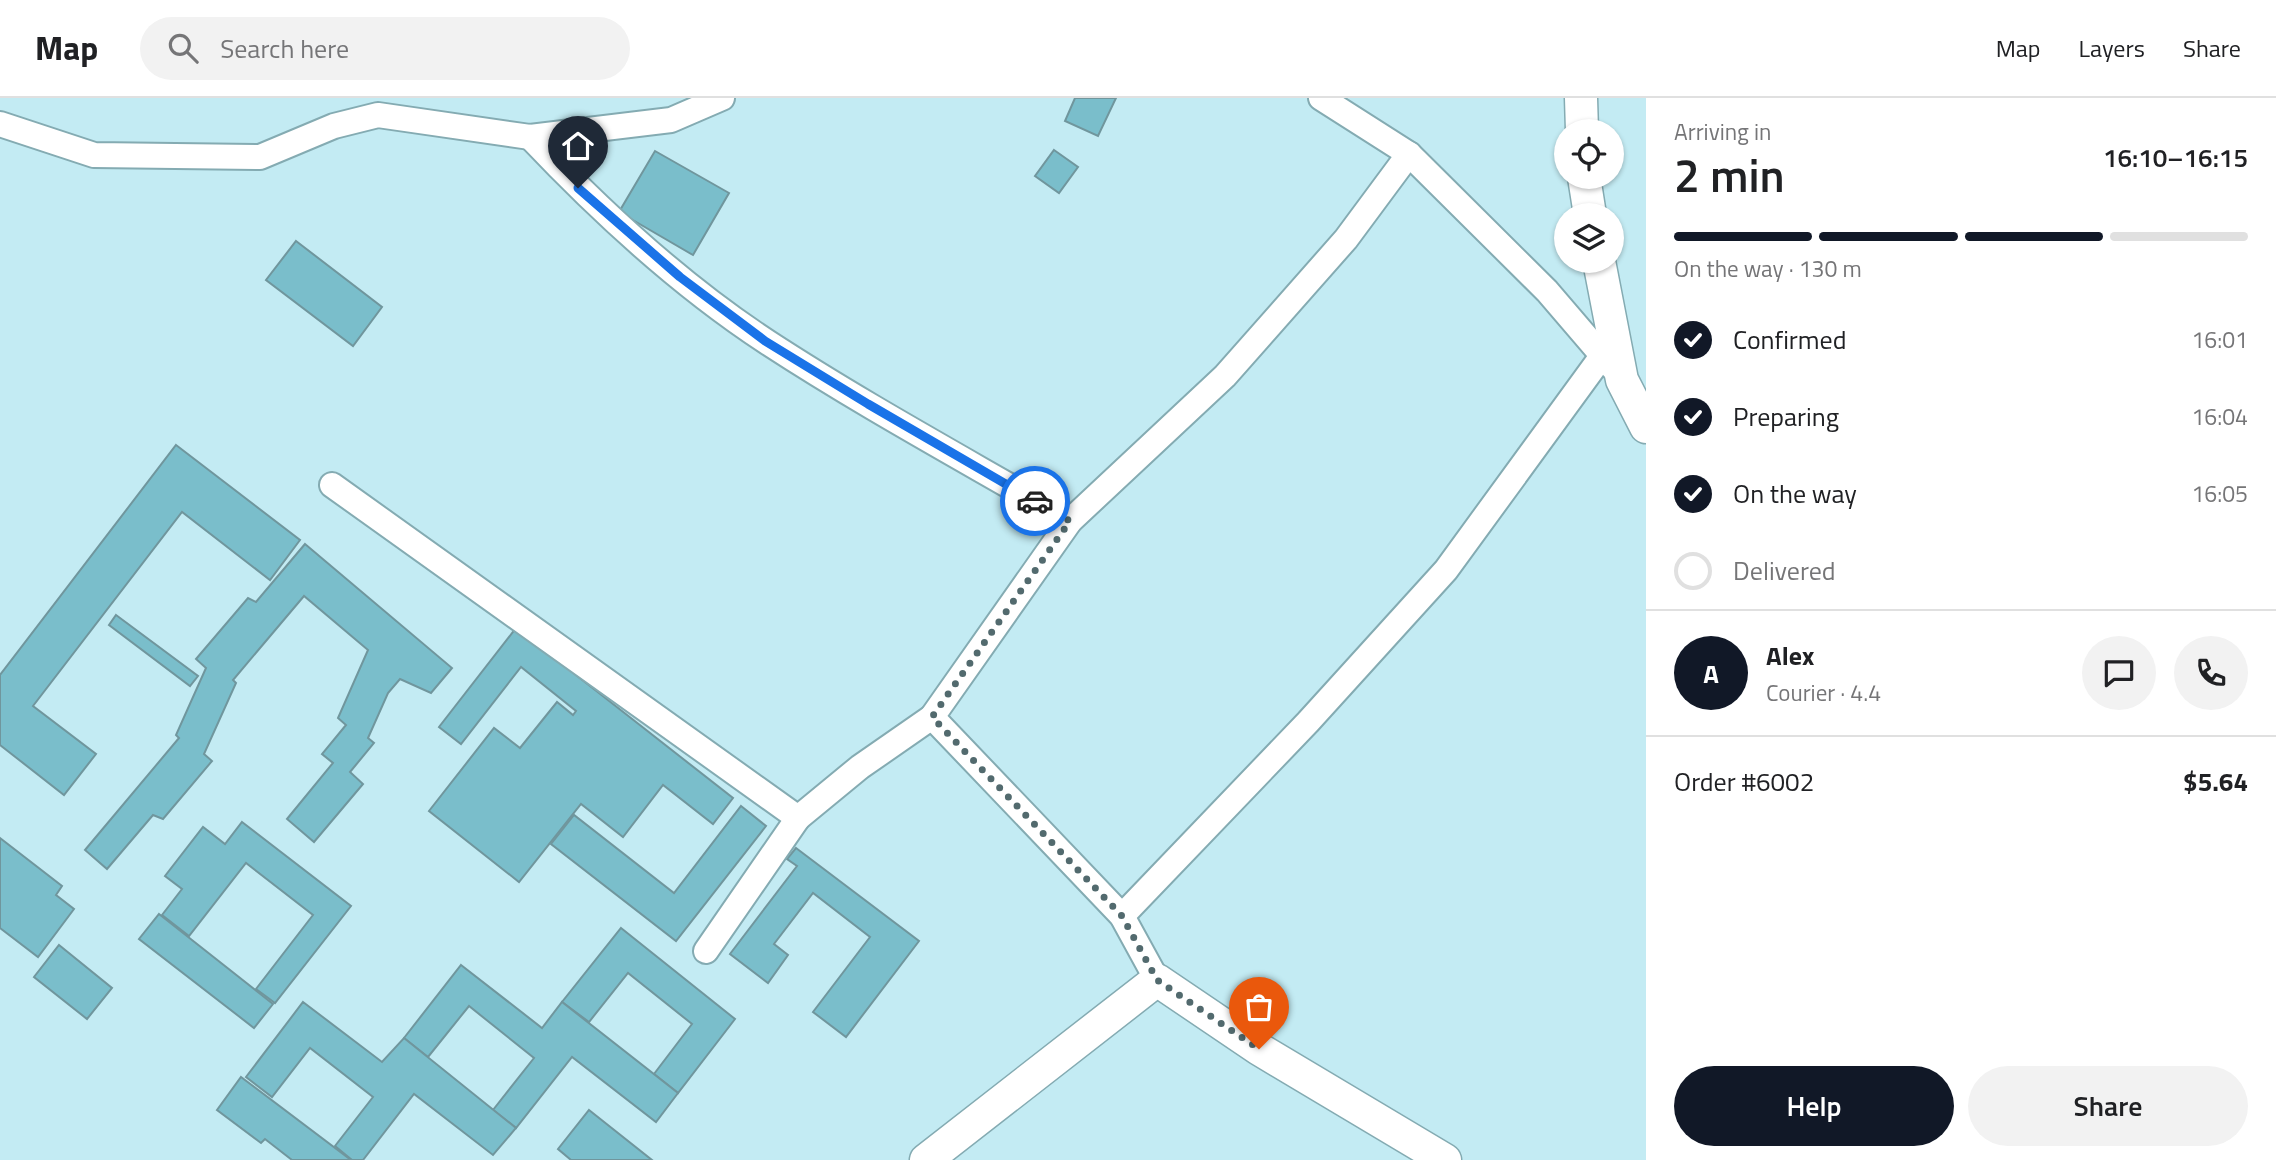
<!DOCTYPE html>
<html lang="en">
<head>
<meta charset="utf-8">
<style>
	body { margin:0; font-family:"Titillium Web",sans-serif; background:#f2f2f2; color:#202124; height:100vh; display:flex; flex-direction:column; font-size:26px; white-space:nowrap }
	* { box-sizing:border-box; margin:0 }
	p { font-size:23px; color:#757577 }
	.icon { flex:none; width:38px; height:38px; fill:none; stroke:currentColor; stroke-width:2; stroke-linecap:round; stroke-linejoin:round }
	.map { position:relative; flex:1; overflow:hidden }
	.details { display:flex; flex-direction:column; background:#fff; width:630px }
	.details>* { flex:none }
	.controls { position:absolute; left:1554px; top:21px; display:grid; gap:14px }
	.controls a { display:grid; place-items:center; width:70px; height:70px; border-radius:50%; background:#fff; box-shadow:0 2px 5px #0004; font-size:35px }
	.pin { position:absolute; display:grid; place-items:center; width:60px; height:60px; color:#fff; margin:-72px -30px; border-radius:50% 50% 50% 0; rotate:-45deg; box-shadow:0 0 7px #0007 }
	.pin .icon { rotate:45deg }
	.courier { position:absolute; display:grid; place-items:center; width:70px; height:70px; margin:-35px; border:5px solid #1a73e8; border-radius:50%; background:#fff; color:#222; box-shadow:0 2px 9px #0007 }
	.overview em { font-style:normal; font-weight:600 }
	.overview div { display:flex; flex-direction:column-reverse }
	.overview { display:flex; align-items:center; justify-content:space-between; height:119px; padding:0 28px }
	h1 { font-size:46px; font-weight:600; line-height:52px }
	.bar { display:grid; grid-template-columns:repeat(4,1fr); gap:10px 7px; align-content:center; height:84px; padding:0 28px }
	.bar i { height:9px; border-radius:5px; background:#e0e0e0 }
	.bar .on { background:#111827 }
	.bar p { grid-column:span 4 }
	.line { display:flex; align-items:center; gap:18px; padding:0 28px; border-top:2px solid #e0e0e0 }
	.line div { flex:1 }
	.round { display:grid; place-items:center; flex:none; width:74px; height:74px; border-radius:37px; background:#f2f2f2 }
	ol { padding:0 28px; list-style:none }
	li { display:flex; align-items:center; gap:21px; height:77px }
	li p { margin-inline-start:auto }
	li .icon { padding:7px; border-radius:50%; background:#111827; color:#fff; stroke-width:4 }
	li:last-child { color:#757577 }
	li i { width:38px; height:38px; border:4px solid #e0e0e0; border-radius:50% }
	.cta { display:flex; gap:14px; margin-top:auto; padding:14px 28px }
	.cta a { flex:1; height:80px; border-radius:42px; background:#111827; color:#fff; font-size:28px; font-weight:600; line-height:80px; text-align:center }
	.cta a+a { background:#f2f2f2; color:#202124 }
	header { display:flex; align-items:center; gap:42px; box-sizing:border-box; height:98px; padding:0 35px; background:#fff; border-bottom:2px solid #e0e0e0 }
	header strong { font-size:33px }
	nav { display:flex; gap:38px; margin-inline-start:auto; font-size:24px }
	.search { width:490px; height:63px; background:#f2f2f2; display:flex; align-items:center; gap:18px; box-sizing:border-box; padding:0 24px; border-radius:38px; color:#757577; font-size:26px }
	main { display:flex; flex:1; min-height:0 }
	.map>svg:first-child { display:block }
</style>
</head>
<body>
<header>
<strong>Map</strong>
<div class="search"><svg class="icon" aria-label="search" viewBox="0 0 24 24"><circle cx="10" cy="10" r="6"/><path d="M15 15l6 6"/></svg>Search here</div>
<nav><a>Map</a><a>Layers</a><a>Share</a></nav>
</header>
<main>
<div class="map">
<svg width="1646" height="1062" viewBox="0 0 1646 1062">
	<rect width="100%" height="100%" fill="#c3ebf3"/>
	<g fill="#7abecb" stroke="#70969d" stroke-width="2">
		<polygon points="1075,0 1116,0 1098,38 1065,23"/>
		<polygon points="1054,52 1078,69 1059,95 1035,78"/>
		<polygon points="655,53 729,95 693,157 619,114"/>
		<polygon points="296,143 382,209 353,248 266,182"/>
		<polygon points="176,347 300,442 270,482 182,414 33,608 96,656 64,697 0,647 0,577"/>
		<polygon points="305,446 452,570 431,595 400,581 388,595 368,640 374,645 350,674 363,686 314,744 287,721 333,665 322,656 346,627 338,620 368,552 304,498 233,582 236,585 204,656 212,663 163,721 153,717 107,771 85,752 179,640 176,637 206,570 196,561 248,500 256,504"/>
		<polygon points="116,517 198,578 190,588 109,527"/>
		<polygon points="516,530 733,700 713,726 663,687 623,739 581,706 519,784 429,713 494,630 520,650 557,604 573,617 576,613 521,569 461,646 439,629"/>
		<polygon points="741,708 766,728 676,843 551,746 574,717 674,795"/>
		<polygon points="242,724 351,808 275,905 256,891 313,817 246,765 189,838 162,817 182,791 165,778 203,729 225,746"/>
		<polygon points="0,740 62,788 56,797 74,811 38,859 0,830"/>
		<polygon points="796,750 919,843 846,939 813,914 870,839 813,795 774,846 788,857 768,885 730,856 797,768 787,761"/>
		<polygon points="159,816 273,906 254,930 139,841"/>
		<polygon points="621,830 735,921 678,995 654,976 692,926 628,875 589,924 562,904"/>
		<polygon points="59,847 112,890 87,921 34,879"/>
		<polygon points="461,867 542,930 562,904 678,995 656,1024 572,959 516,1030 493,1012 534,960 469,908 428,959 404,940"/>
		<polygon points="303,904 382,964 404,940 516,1030 493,1057 414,996 363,1062 352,1062 335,1048 373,999 310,950 272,999 246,979"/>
		<polygon points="241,979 351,1062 292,1062 265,1041 261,1045 217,1012"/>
		<polygon points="589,1012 652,1062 571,1062 558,1051"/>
	</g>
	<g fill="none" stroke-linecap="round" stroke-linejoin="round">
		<defs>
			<g id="minor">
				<polyline points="1321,0 1409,56 1547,193 1613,270"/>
				<polyline points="0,26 94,57 260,59 334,28 378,17 530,39 671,22 722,0"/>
				<path d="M530,39c71,75 150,148 237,205 98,64 202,120 303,179"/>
				<polyline points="332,387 798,720 860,669 932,619"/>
				<polyline points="1122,818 1308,624 1446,472 1602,258"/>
				<polyline points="706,853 798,720"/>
				<polyline points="1157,882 1122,818 932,619 1070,423 1225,278 1346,141 1409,56"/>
			</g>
			<g id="tertiary">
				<polyline points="1581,0 1582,33"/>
				<polyline points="1584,79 1590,117"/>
				<polyline points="1599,163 1622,282 1646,329"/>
				<polyline points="926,1062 1157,882 1259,951 1445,1062"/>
			</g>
		</defs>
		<use href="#minor" stroke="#84abb2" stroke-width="28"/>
		<use href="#tertiary" stroke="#84abb2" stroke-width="35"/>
		<use href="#minor" stroke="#fff" stroke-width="24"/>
		<use href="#tertiary" stroke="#fff" stroke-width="32"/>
	</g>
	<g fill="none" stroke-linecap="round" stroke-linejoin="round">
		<polyline stroke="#526a6e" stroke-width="7" stroke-dasharray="0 12.6" points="1035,403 1070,423 932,619 1122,818 1157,882 1259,951"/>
		<polyline stroke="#1a73e8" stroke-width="9" points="578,90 680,179 765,243 868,306 1035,403"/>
	</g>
</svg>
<div class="controls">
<a><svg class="icon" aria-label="locate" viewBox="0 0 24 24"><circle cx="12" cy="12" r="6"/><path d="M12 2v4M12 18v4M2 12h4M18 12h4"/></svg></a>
<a><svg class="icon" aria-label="layers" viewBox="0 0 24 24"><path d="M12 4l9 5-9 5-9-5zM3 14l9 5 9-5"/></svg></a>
</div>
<div class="pin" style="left:1259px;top:951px;background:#ea580c"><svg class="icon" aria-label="bag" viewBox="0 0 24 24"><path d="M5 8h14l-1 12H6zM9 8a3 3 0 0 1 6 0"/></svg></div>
<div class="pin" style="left:578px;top:90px;background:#1f2937"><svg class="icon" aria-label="home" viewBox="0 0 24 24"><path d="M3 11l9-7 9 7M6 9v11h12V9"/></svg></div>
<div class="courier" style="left:1035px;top:403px"><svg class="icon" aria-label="car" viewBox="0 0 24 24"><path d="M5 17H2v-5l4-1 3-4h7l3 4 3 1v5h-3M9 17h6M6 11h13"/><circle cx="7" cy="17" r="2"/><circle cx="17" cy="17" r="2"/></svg></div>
</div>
<section class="details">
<div class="overview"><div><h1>2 min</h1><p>Arriving in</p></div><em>16:10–16:15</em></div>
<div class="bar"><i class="on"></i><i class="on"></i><i class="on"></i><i></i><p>On the way · 130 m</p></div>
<ol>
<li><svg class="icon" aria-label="check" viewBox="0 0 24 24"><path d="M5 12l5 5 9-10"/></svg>Confirmed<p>16:01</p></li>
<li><svg class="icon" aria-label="check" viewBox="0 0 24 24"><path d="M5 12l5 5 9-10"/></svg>Preparing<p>16:04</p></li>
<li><svg class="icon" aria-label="check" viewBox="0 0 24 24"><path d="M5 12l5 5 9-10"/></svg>On the way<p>16:05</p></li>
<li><i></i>Delivered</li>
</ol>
<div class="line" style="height:126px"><b class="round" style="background:#111827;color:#fff">A</b><div><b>Alex</b><p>Courier · 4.4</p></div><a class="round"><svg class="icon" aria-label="chat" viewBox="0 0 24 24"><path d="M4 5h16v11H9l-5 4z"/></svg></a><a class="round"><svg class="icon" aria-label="phone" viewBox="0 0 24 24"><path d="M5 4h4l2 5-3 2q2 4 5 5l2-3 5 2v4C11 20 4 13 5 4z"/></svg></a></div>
<div class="line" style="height:91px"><div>Order #6002</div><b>$5.64</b></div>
<div class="cta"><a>Help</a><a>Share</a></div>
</section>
</main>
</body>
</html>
